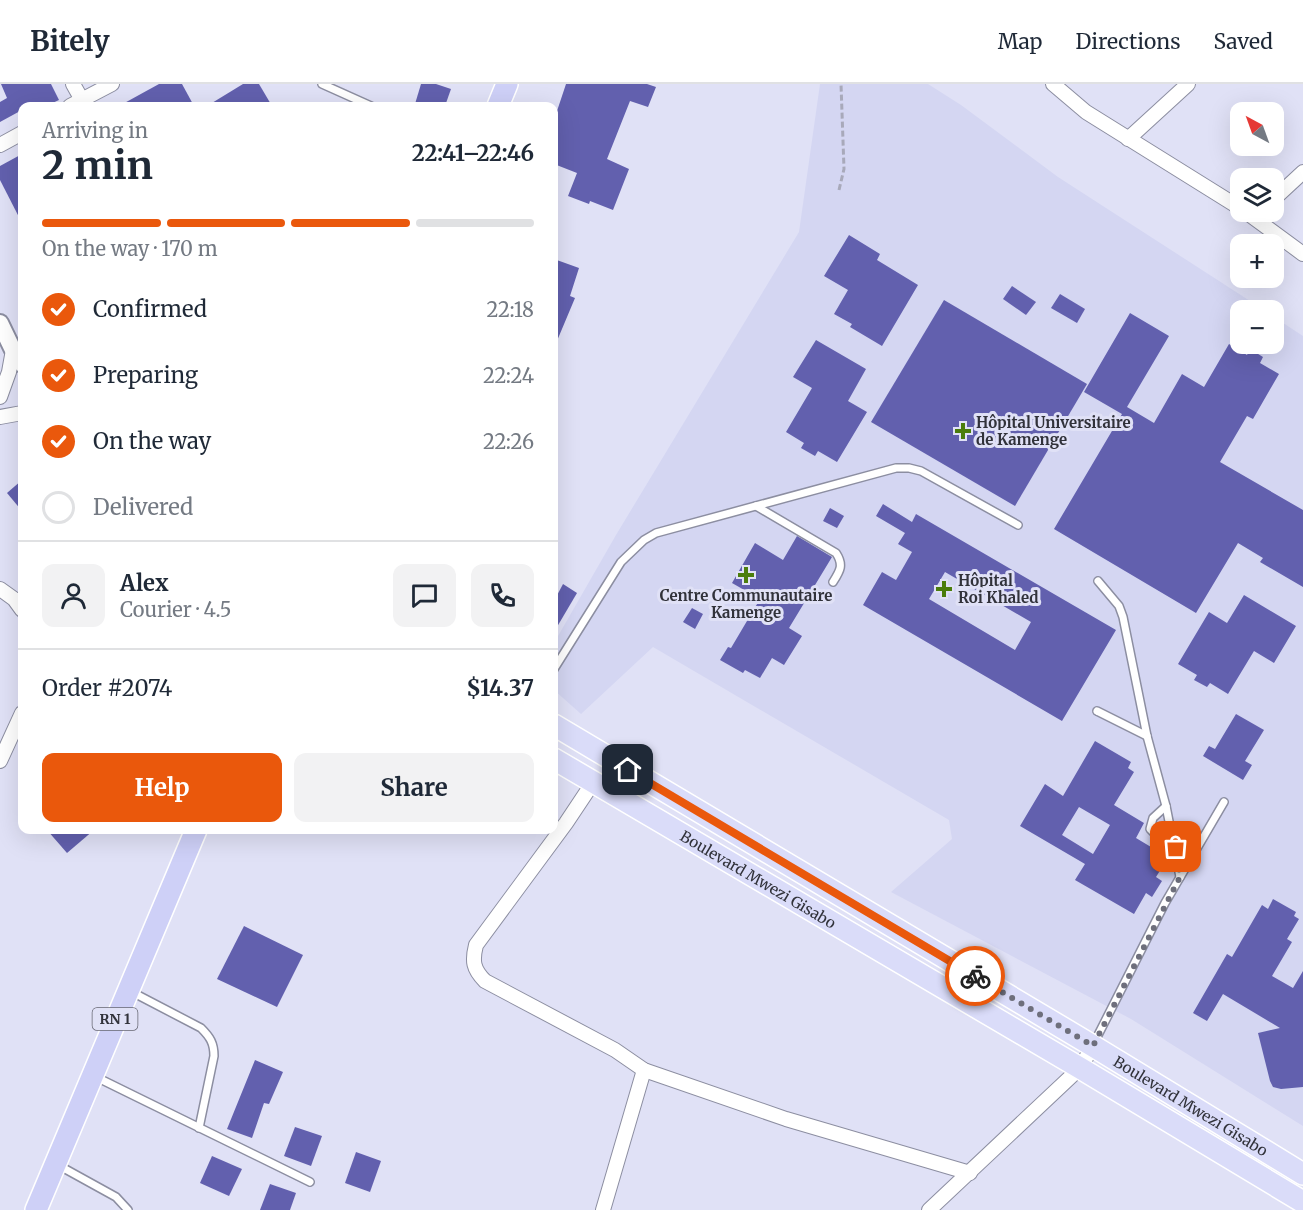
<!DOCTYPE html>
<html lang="en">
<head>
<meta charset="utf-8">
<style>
	body { margin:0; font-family:Merriweather,serif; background:#f2f2f3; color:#1f2937; height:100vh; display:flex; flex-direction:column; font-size:22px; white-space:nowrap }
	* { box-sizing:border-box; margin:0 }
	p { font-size:20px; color:#747a83 }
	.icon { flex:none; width:33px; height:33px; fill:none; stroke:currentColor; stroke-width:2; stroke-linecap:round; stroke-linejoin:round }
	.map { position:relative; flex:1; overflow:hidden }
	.details { position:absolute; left:18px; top:18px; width:540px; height:732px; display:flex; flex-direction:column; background:#fff; border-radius:12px; box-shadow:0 6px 24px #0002 }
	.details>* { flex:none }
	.needle { width:39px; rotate:319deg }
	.controls { position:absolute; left:1230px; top:18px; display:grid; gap:12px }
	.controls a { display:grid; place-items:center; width:54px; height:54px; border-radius:12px; background:#fff; box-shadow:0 6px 24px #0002; font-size:30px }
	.pin { position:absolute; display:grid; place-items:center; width:51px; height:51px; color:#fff; margin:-26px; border-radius:12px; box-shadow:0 3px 9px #0006 }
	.courier { position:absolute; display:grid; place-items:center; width:60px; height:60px; margin:-30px; border:4px solid #ea580c; border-radius:50%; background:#fff; color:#222; box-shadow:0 2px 8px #0007 }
	.summary em { font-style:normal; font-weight:700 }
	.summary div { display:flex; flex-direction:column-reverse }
	.summary { display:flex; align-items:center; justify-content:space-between; height:102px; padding:0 24px }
	h1 { font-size:39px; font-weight:700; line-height:45px }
	.bar { display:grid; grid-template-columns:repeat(4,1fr); gap:9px 6px; align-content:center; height:72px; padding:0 24px }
	.bar i { height:8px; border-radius:4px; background:#e0e1e3 }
	.bar .selected { background:#ea580c }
	.bar p { grid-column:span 4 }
	.line { display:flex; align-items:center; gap:15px; padding:0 24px; border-top:2px solid #e0e1e3 }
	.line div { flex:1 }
	.round { display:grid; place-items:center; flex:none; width:63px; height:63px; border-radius:12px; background:#f2f2f3 }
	ol { padding:0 24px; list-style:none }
	li { display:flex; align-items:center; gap:18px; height:66px }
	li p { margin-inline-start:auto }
	li .icon { padding:6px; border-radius:50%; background:#ea580c; color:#fff; stroke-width:4 }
	li:last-child { color:#747a83 }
	li i { width:33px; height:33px; border:3px solid #e0e1e3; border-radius:50% }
	.button { display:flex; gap:12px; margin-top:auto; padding:12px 24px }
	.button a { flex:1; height:69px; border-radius:12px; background:#ea580c; color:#fff; font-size:24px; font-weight:700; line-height:69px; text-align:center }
	.button a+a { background:#f2f2f3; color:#1f2937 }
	header { display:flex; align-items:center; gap:36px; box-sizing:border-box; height:84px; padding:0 30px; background:#fff; border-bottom:2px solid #e0e1e3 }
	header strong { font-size:28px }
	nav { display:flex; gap:33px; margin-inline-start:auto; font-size:21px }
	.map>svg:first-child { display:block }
</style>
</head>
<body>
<header>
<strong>Bitely</strong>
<nav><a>Map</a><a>Directions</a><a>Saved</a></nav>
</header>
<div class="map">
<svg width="1303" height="1126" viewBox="0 0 1303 1126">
	<rect width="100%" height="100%" fill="#e0e1f6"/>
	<polygon fill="#d4d6f2" points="820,0 928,0 961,21 1058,93 1264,226 1240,226 1240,260 1274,260 1274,233 1303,252 1303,1042 1131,935 891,808 952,755 949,736 653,563 581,630 554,606 554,559 616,451 799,148"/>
	<g fill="#6260ae" fill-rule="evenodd">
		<polygon points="1,0 51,0 59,16 46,22 22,22 22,26 0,38 0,18 7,14"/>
		<polygon points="159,0 182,0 194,22 119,22"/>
		<polygon points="243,0 259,0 272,22 207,22"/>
		<polygon points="421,0 436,0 451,5 445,22 423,22 415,20"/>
		<polygon points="566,0 647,0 656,3 648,23 630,17 607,75 629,85 613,126 590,117 589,120 568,112 577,89 554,80 554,36"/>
		<polygon points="22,70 22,139 0,96 0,82"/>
		<polygon points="849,151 880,170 877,176 918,201 882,262 850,243 852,240 834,230 848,206 824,192"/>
		<polygon points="554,175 579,184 570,212 575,214 554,264"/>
		<polygon points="1012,202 1036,218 1026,231 1003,215"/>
		<polygon points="1060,210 1085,225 1077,239 1051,224"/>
		<polygon points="944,216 1087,300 1015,422 871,338"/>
		<polygon points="1130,229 1169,252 1127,323 1154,339 1182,290 1204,303 1229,260 1247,271 1250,265 1263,273 1260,279 1279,290 1253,335 1247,332 1220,378 1303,426 1303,503 1260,478 1263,474 1238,459 1196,529 1054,445 1122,330 1084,308"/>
		<polygon points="816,256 866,285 848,317 867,328 837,378 818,367 815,372 801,364 804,359 786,348 812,304 793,293"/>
		<polygon points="22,396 22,427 7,409"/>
		<path d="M883,420l29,18 4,-8 200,116 -54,91 -199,-116 19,-33 14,8 16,-28 -14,-8 7,-11 -29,-17zM945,488l86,50 -16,28 -86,-51z"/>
		<polygon points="830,424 844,432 837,444 823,437"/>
		<polygon points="797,452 832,473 789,544 802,552 784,581 772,574 760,594 745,586 743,589 720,576 728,563 731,564 760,515 732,499 755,459 783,476"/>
		<polygon points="563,500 577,509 554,548 554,517"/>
		<polygon points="1244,511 1296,542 1274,579 1254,567 1228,610 1210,599 1207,603 1194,596 1197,591 1178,580 1209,528 1227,539"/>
		<polygon points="692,524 703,530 695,545 683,538"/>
		<polygon points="1236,630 1264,646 1245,677 1252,681 1243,696 1203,672 1209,662 1215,665"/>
		<path d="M1095,657l36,21 -3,6 6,4 -20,33 30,18 -8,15 25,15 -3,4 8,4 -10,16 6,4 -10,16 -6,-4 -12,21 -59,-34 10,-16 -65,-38 25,-42 18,12zM1079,723l31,18 -17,29 -31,-19z"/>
		<polygon points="47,746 94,746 67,769"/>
		<polygon points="1273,815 1296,828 1294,832 1299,835 1287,855 1292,858 1272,892 1293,904 1303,887 1303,1003 1281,1005 1273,1003 1270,997 1258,949 1280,944 1223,910 1207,937 1193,929 1227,870 1232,873 1262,821 1268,825"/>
		<polygon points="244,842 303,871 277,923 217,895"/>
		<polygon points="255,976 283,988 269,1020 264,1019 252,1054 227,1045"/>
		<polygon points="295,1043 322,1052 311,1082 284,1072"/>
		<polygon points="356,1068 381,1077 370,1108 345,1099"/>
		<polygon points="212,1072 242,1085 229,1112 200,1099"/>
		<polygon points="270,1100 296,1109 290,1126 260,1126"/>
	</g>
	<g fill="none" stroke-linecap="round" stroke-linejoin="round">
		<defs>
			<g id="service">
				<polyline points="322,0 371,22"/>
				<path d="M756,422l80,47c8,12 4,18 -3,29"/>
				<polyline points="1098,497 1119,522 1123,533 1147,652 1166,722 1180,793"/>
				<polyline points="554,585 621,478 644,456 656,449 896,384 909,384 921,387 1018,441"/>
				<polyline points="1097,627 1147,652"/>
				<polyline points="1166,722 1153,734 1150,745 1162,757 1176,763"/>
				<path d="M130,907l71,37c9,9 13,15 13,28l-15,72"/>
				<polyline points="1094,959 1165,819 1224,718"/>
				<polyline points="94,992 310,1098"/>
				<polyline points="58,1081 116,1113 128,1126"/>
			</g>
			<g id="minor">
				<polyline points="73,0 82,16"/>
				<polyline points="1053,0 1086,28 1240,124"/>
				<polyline points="70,22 112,0"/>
				<polyline points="1128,55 1188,0"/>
				<polyline points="0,61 22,49"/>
				<polyline points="1274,115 1303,88"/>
				<polyline points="1246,128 1303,170"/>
				<polyline points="0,313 9,288 13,266"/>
				<polyline points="0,333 22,329"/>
				<polyline points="0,505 14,515 22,526"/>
				<polyline points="0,677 22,629"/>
				<path d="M594,697l-28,42 -90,122c-4,16 -3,24 9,36l130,69 29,20 142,49 184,54"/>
				<polyline points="603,1126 644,986"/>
				<polyline points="929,1126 1080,984 1093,962"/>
			</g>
			<polyline id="tertiary" points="0,239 13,266 22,280"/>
			<g id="primary">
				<path id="s1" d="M554,641l539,321 210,128"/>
				<path id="s2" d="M554,675l526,309 223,134"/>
			</g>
			<g id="trunk">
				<polyline points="498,22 507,0"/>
				<polyline points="36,1126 196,746"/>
			</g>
		</defs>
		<use href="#service" stroke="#8c8ea1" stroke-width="10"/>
		<use href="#minor" stroke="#8c8ea1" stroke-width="16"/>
		<use href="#tertiary" stroke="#8c8ea1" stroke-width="20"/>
		<use href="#primary" stroke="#fff" stroke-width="24"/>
		<use href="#trunk" stroke="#fff" stroke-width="24"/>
		<polyline stroke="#a8a9ba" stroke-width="3" stroke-dasharray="6 3" stroke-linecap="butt" points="839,106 844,85 841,0"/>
		<use href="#service" stroke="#fff" stroke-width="7"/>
		<use href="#minor" stroke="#fff" stroke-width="14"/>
		<use href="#tertiary" stroke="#fff" stroke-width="16"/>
		<use href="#primary" stroke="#dadcf9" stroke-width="21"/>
		<use href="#trunk" stroke="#ced0f7" stroke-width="21"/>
	</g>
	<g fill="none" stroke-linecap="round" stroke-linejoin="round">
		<polyline stroke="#6e6f7c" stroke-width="6" stroke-dasharray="0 10.8" points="975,892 1093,962 1180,793 1176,763"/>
		<polyline stroke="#ea580c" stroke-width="8" points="628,686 975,892"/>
	</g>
	<g fill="#4b7d0d" stroke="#e0e1f6" stroke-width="2">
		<path d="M960 338h6v6h6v6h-6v6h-6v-6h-6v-6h6z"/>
		<path d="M743 482h6v6h6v6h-6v6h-6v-6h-6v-6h6z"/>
		<path d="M941 496h6v6h6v6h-6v6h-6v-6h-6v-6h6z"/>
	</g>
	<g text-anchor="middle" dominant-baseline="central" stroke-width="6" stroke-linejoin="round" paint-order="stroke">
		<rect fill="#e0e1f6" stroke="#666672" stroke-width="1.5" x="92.5" y="924" width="45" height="22" rx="4.5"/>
		<g font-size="14" font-weight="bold" fill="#31323a">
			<text x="115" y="935">RN 1</text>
		</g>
		<g font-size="15" font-weight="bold" fill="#31323a" stroke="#e0e1f6" text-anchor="start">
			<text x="976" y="338">Hôpital Universitaire<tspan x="976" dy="17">de Kamenge</tspan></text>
			<text x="958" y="496">Hôpital<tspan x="958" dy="17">Roi Khaled</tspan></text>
			<text x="746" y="511" text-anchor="middle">Centre Communautaire<tspan x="746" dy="17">Kamenge</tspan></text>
		</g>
		<g font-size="15" fill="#31323a" stroke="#e0e1f6">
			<text stroke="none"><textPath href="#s2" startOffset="237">Boulevard Mwezi Gisabo</textPath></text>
			<text stroke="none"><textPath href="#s1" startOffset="742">Boulevard Mwezi Gisabo</textPath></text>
		</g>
	</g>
</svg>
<div class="controls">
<a><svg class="needle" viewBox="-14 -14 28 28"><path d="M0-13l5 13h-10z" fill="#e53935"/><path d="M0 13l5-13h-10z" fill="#747a83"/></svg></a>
<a><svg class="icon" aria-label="layers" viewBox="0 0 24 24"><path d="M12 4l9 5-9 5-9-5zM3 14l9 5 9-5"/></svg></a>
<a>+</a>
<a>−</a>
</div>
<div class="pin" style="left:1176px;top:763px;background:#ea580c"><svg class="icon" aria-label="bag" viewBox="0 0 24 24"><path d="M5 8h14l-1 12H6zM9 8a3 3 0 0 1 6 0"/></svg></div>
<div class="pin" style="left:628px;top:686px;background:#1f2937"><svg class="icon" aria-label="home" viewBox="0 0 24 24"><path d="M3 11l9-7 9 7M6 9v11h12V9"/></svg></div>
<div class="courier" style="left:975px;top:892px"><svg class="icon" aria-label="bike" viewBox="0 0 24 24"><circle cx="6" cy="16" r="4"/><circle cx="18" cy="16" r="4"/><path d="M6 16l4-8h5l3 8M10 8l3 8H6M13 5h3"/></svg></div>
<section class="details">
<div class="summary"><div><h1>2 min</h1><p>Arriving in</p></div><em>22:41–22:46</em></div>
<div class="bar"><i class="selected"></i><i class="selected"></i><i class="selected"></i><i></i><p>On the way · 170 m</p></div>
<ol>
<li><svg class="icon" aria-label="check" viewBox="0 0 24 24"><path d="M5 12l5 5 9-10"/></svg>Confirmed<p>22:18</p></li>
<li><svg class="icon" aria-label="check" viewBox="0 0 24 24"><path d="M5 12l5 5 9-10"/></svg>Preparing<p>22:24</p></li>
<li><svg class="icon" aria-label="check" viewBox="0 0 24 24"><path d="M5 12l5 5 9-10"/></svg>On the way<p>22:26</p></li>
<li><i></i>Delivered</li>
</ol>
<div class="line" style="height:108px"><a class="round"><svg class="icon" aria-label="person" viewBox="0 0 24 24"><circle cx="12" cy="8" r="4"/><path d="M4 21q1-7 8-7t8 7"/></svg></a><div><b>Alex</b><p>Courier · 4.5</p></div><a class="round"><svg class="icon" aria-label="chat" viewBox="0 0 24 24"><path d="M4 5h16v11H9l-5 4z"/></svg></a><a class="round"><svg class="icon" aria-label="phone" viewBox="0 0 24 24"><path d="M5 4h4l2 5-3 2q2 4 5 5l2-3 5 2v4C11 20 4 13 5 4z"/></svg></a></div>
<div class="line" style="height:78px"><div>Order #2074</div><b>$14.37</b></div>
<div class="button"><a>Help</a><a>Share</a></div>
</section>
</div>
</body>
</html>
